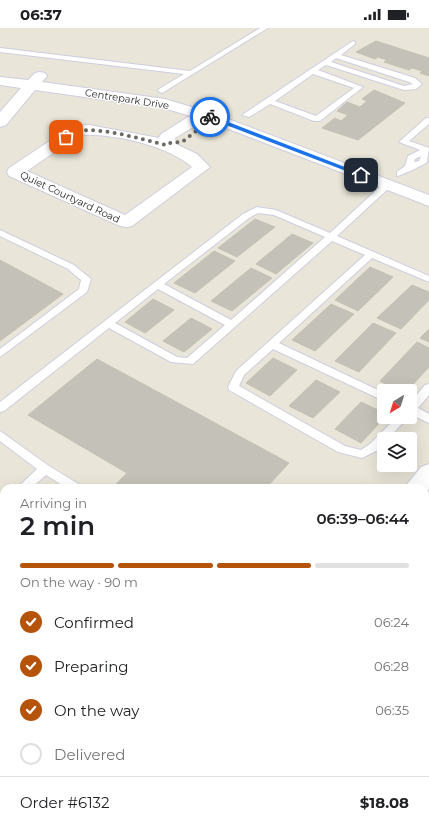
<!DOCTYPE html>
<html lang="en">
<head>
<meta charset="utf-8">
<style>
	body { margin:0; font-family:Montserrat,sans-serif; background:#f6f6f6; color:#202124; height:100vh; display:flex; flex-direction:column; font-size:15px; white-space:nowrap }
	* { box-sizing:border-box; margin:0 }
	p { font-size:13px; color:#757577 }
	.icon { flex:none; width:22px; height:22px; fill:none; stroke:currentColor; stroke-width:2; stroke-linecap:round; stroke-linejoin:round }
	.map { position:relative; flex:1; overflow:hidden }
	.drawer { position:absolute; left:0px; top:456px; width:429px; height:352px; display:flex; flex-direction:column; background:#fff; border-radius:12px 12px 0 0; box-shadow:0 4px 16px #0002 }
	.drawer>* { flex:none }
	.needle { width:26px; rotate:218deg }
	.buttons { position:absolute; left:377px; top:356px; display:grid; gap:8px }
	.buttons a { display:grid; place-items:center; width:40px; height:40px; border-radius:4px; background:#fff; box-shadow:0 4px 16px #0002; font-size:20px }
	.pin { position:absolute; display:grid; place-items:center; width:34px; height:34px; color:#fff; margin:-17px; border-radius:8px; box-shadow:0 2px 6px #0006 }
	.courier { position:absolute; display:grid; place-items:center; width:40px; height:40px; margin:-20px; border:3px solid #1a73e8; border-radius:50%; background:#fff; color:#222; box-shadow:0 1px 5px #0007 }
	.overview em { font-style:normal; font-weight:600 }
	.overview div { display:flex; flex-direction:column-reverse }
	.overview { display:flex; align-items:center; justify-content:space-between; height:68px; padding:0 20px }
	h1 { font-size:26px; font-weight:600; line-height:30px }
	.bar { display:grid; grid-template-columns:repeat(4,1fr); gap:6px 4px; align-content:center; height:48px; padding:0 20px }
	.bar i { height:5px; border-radius:3px; background:#e0e0e0 }
	.bar .on { background:#b45309 }
	.bar p { grid-column:span 4 }
	.line { display:flex; align-items:center; gap:10px; padding:0 20px; border-top:1px solid #e0e0e0 }
	.line div { flex:1 }
	ol { padding:0 20px; list-style:none }
	li { display:flex; align-items:center; gap:12px; height:44px }
	li p { margin-inline-start:auto }
	li .icon { padding:4px; border-radius:50%; background:#b45309; color:#fff; stroke-width:4 }
	li:last-child { color:#757577 }
	li i { width:22px; height:22px; border:2px solid #e0e0e0; border-radius:50% }
	.status { display:flex; justify-content:space-between; align-items:center; height:28px; padding:0 20px; background:#fff; direction:ltr }
	.status svg { height:11px; fill:currentColor }
	.map>svg:first-child { display:block }
</style>
</head>
<body>
<div class="status"><b>06:37</b><svg viewBox="0 0 49 12"><path d="M0 12V9h3v3zM5 12V6h3v6zM10 12V3h3v9zM15 12V0h3v12zM26 1h20v11H26zM47 4h2v5h-2z"/></svg></div>
<div class="map">
<svg width="429" height="808" viewBox="0 0 429 808">
	<rect width="100%" height="100%" fill="#e9e5d8"/>
	<polygon fill="#b4e692" points="429,562 429,755 425,752 425,568"/>
	<g fill="#c4c1b8" stroke="#c4c1b3">
		<polygon points="376,13 429,30 429,48 420,45 422,43 412,40 409,42 384,34 387,32 378,29 375,31 356,24"/>
		<polygon points="374,62 405,75 358,112 322,100 335,90 341,93 348,87 337,83 347,74 360,79 367,73 362,71"/>
		<polygon points="255,191 275,199 237,229 218,220"/>
		<polygon points="292,206 313,215 276,246 256,236"/>
		<polygon points="214,223 235,233 195,265 174,255"/>
		<polygon points="0,232 63,266 0,313"/>
		<polygon points="370,239 393,249 358,283 335,272"/>
		<polygon points="251,240 272,250 232,283 211,273"/>
		<polygon points="412,257 429,264 429,272 401,301 377,290"/>
		<polygon points="153,271 174,282 145,305 125,294"/>
		<polygon points="331,276 354,286 315,323 292,312"/>
		<polygon points="191,290 212,301 184,324 163,313"/>
		<polygon points="373,295 396,305 359,344 335,333"/>
		<polygon points="429,301 429,314 420,310"/>
		<polygon points="417,314 429,320 429,339 407,363 400,363 380,353"/>
		<polygon points="273,330 297,342 270,368 246,355"/>
		<polygon points="97,331 289,435 266,460 123,460 116,456 127,445 28,387"/>
		<polygon points="316,352 340,364 313,390 289,378"/>
		<polygon points="361,374 384,385 385,389 361,415 335,401"/>
	</g>
	<g fill="none" stroke-linecap="round" stroke-linejoin="round">
		<defs>
			<g id="service">
				<polygon points="260,0 268,0 162,65 158,63 159,61 184,46 0,24 0,20 190,43"/>
				<path d="M353,13l2,1v2l-14,11 74,23 7,6 -6,5 -12,1 -78,-25 -8,5 45,17 -43,34h-6l-44,-17 -21,13 -7,-2zM336,30l73,24 4,2 -9,2 -73,-24zM313,46l41,14 -38,28 -41,-15z"/>
				<path d="M426,90h3v6l-20,17 20,7 -2,14c-3,3 -27,14 -30,14v-4l8,-6 3,-10 12,-6 -21,-8zM421,128l-2,5 -5,1 1,-3z"/>
				<path d="M387,154l4,3 -1,2 -53,49 92,40v6l-57,-24 -93,85 105,50v8l-111,-52 -29,26 -5,11 106,60 16,4 9,-6 27,-27h11l-20,22h-4v5l-6,6 -16,8 -24,-6 -109,-62 -1,-3 8,-16 129,-116 -33,-14 -139,123 -22,-2 -62,-34 -105,83 -4,1v-10l243,-188 14,-7 19,3 54,23 54,-50zM258,185l16,2 51,22 -94,83 -67,-36 85,-66zM158,261l67,36 -38,33 -10,-1 -62,-34z"/>
				<polygon points="0,202 74,237 91,251 87,264 0,329 0,321 79,261 81,252 68,241 0,208"/>
				<polygon points="429,356 429,367 418,380 429,386 429,395 410,386 410,375 425,357"/>
				<polygon points="0,403 49,438 80,457 82,460 67,460 46,447 31,460 17,460 37,441 0,413"/>
				<polygon points="4,472 4,484 0,486 0,474"/>
				<polygon points="425,573 429,574 429,586 425,585"/>
				<polygon points="429,611 429,627 425,629 425,613"/>
				<polygon points="425,686 429,687 429,700 425,699"/>
			</g>
			<path id="minor" d="M210,84l5,2 3,3 -3,3 -17,4 -23,14 1,6 21,10 13,13 -78,59 -6,1 -6,-1 -111,-50 -2,-4 2,-4 60,-40 6,-2 14,-1 70,13 2,-4 27,-17zM79,107c33,-2 88,10 113,32l-67,48 -98,-44z"/>
			<g id="tertiary">
				<polygon points="40,44 45,45 47,48 42,54 165,71 215,86 429,167 429,178 205,92 163,80 35,62 6,97 0,99 0,84 21,60 0,57 0,49 28,52 35,45"/>
				<polygon points="429,436 429,461 425,465 425,460 404,460 421,439"/>
				<polygon points="429,489 429,512 425,513 425,490"/>
				<polygon points="101,804 133,804 131,808 100,808"/>
				<polygon points="175,804 207,804 205,808 174,808"/>
			</g>
			<g id="primary">
				<polygon points="0,499 4,501 4,522 0,520"/>
				<polygon points="0,555 4,556 4,579 0,577"/>
				<polygon points="425,780 429,782 429,808 420,808 414,804 425,804"/>
				<polygon points="327,804 362,804 363,808 329,808"/>
			</g>
		</defs>
		<use href="#service" stroke="#cecee0" stroke-width="2"/>
		<use href="#minor" stroke="#cecee0" stroke-width="2"/>
		<use href="#tertiary" stroke="#cecee0" stroke-width="2"/>
		<use href="#primary" stroke="#c7c7c7" stroke-width="2"/>
		<use href="#service" fill="#fff" fill-rule="evenodd"/>
		<use href="#minor" fill="#fff" fill-rule="evenodd"/>
		<use href="#tertiary" fill="#fff" fill-rule="evenodd"/>
		<use href="#primary" fill="#eae05c" fill-rule="evenodd"/>
	</g>
	<polygon fill="#1a73e8" points="210,87 363,146 363,147 359,148 208,90"/>
	<g fill="none" stroke-linecap="round" stroke-linejoin="round">
		<path stroke="#6b6a65" stroke-width="4" stroke-dasharray="0 7.2" d="M66,109c4,-2 7,-5 11,-6 24,-4 64,8 89,14l3,-2 13,-1 22,-17 1,-6 5,-2"/>
	</g>
	<g text-anchor="middle" dominant-baseline="central" stroke-width="3" stroke-linejoin="round" paint-order="stroke">
		<g font-size="10" fill="#272727" stroke="#fff">
			<text transform="translate(127 71) rotate(9)">Centrepark Drive</text>
			<text transform="translate(70 169) rotate(25)">Quiet Courtyard Road</text>
		</g>
	</g>
</svg>
<div class="buttons">
<a><svg class="needle" viewBox="-14 -14 28 28"><path d="M0-13l5 13h-10z" fill="#e53935"/><path d="M0 13l5-13h-10z" fill="#757577"/></svg></a>
<a><svg class="icon" aria-label="layers" viewBox="0 0 24 24"><path d="M12 4l9 5-9 5-9-5zM3 14l9 5 9-5"/></svg></a>
</div>
<div class="pin" style="left:66px;top:109px;background:#ea580c"><svg class="icon" aria-label="bag" viewBox="0 0 24 24"><path d="M5 8h14l-1 12H6zM9 8a3 3 0 0 1 6 0"/></svg></div>
<div class="pin" style="left:361px;top:147px;background:#1f2937"><svg class="icon" aria-label="home" viewBox="0 0 24 24"><path d="M3 11l9-7 9 7M6 9v11h12V9"/></svg></div>
<div class="courier" style="left:210px;top:89px"><svg class="icon" aria-label="bike" viewBox="0 0 24 24"><circle cx="6" cy="16" r="4"/><circle cx="18" cy="16" r="4"/><path d="M6 16l4-8h5l3 8M10 8l3 8H6M13 5h3"/></svg></div>
<section class="drawer">
<div class="overview"><div><h1>2 min</h1><p>Arriving in</p></div><em>06:39–06:44</em></div>
<div class="bar"><i class="on"></i><i class="on"></i><i class="on"></i><i></i><p>On the way · 90 m</p></div>
<ol>
<li><svg class="icon" aria-label="check" viewBox="0 0 24 24"><path d="M5 12l5 5 9-10"/></svg>Confirmed<p>06:24</p></li>
<li><svg class="icon" aria-label="check" viewBox="0 0 24 24"><path d="M5 12l5 5 9-10"/></svg>Preparing<p>06:28</p></li>
<li><svg class="icon" aria-label="check" viewBox="0 0 24 24"><path d="M5 12l5 5 9-10"/></svg>On the way<p>06:35</p></li>
<li><i></i>Delivered</li>
</ol>
<div class="line" style="height:52px"><div>Order #6132</div><b>$18.08</b></div>
</section>
</div>
</body>
</html>
